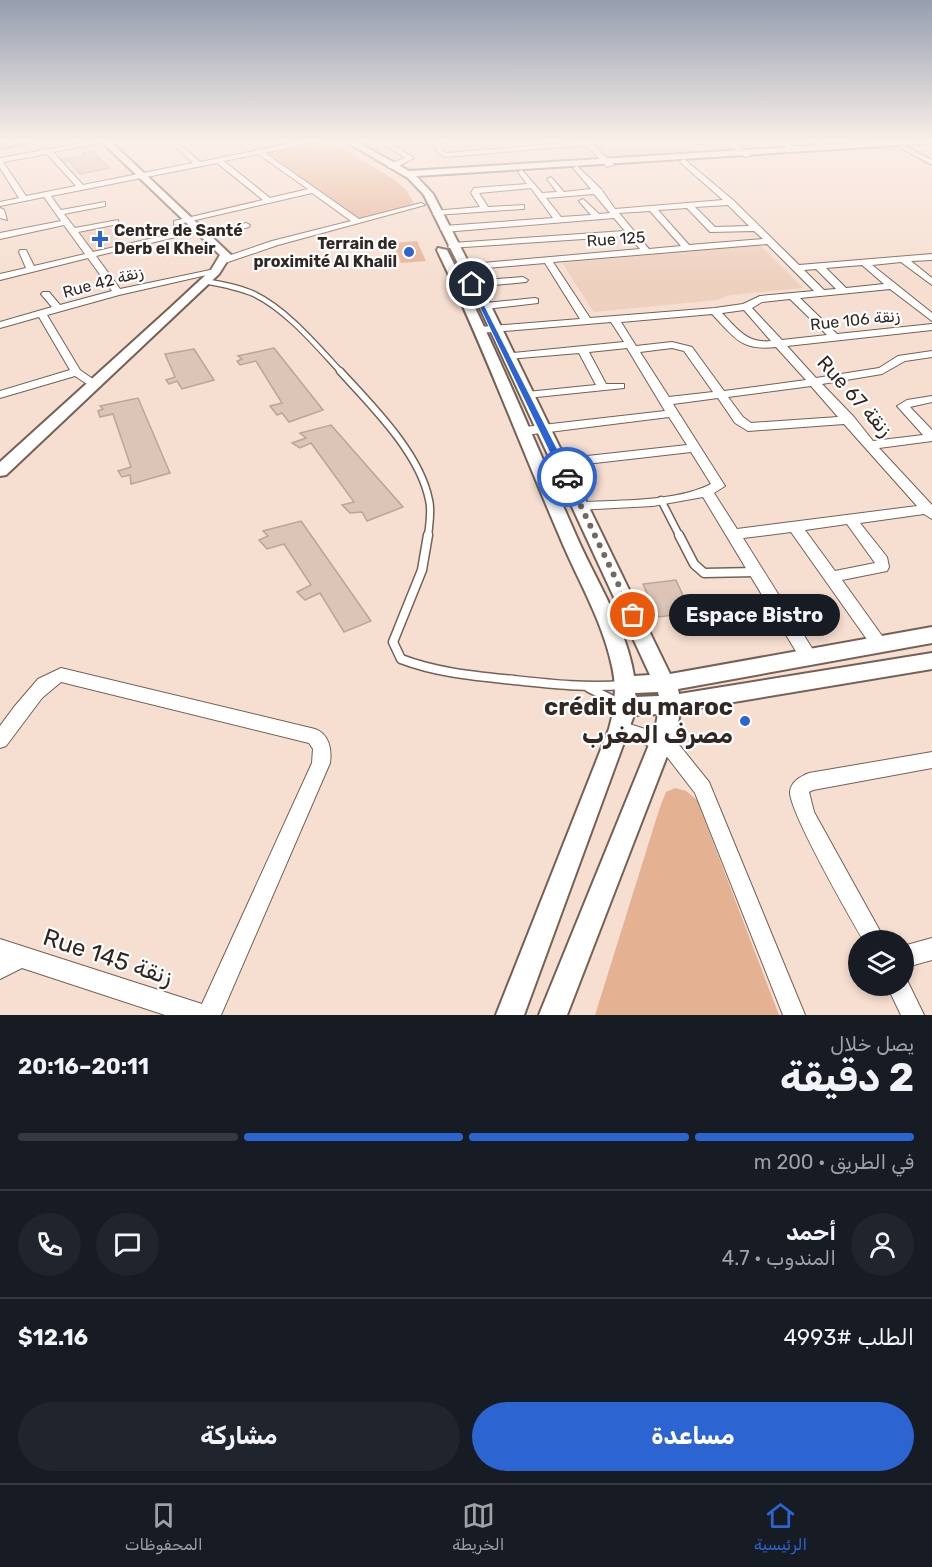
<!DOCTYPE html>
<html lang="ar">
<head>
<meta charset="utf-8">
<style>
	body { margin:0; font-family:Rubik,"Noto Naskh Arabic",sans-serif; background:#20242c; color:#f1f3f6; direction:rtl; height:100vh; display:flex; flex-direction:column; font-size:22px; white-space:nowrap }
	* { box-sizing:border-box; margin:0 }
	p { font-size:20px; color:#9ea1a6 }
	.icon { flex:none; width:33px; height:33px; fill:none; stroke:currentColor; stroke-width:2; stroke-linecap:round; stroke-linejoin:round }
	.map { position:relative; height:1015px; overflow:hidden; direction:ltr }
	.side { display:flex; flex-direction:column; background:#171b24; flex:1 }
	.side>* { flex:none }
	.tools { position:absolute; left:848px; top:930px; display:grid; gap:12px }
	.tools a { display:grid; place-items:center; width:66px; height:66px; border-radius:50%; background:#171b24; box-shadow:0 3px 9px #0003; font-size:30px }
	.pin { position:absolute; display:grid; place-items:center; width:51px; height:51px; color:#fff; margin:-26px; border:3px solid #fff; border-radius:50%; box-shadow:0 2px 6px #0007 }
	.courier { position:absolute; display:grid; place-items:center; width:60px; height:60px; margin:-30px; border:4px solid #2c64d2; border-radius:50%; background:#fff; color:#222; box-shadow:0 2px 8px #0007 }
	.bubble { position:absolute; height:42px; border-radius:21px; background:#171b24; box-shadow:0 3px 9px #0003; font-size:20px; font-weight:700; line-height:42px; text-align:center; direction:rtl }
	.overview em { font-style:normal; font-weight:700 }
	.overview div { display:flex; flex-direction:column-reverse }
	.overview { display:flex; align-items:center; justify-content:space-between; height:102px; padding:0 18px }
	h1 { font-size:39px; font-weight:700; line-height:45px }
	.bar { display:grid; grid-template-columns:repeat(4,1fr); gap:9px 6px; align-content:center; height:72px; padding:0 18px }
	.bar i { height:8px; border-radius:4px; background:#363941 }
	.bar .active { background:#2c64d2 }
	.bar p { grid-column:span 4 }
	.line { display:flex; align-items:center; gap:15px; padding:0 18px; border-top:2px solid #363941 }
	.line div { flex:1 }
	.round { display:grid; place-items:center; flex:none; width:63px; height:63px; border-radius:32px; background:#20242c }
	.button { display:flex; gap:12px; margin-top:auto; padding:12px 18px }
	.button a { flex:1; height:69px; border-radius:36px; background:#2c64d2; color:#fff; font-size:24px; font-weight:700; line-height:69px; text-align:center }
	.button a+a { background:#20242c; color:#f1f3f6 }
	.menu { display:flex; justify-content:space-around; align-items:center; height:84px; border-top:2px solid #363941; background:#171b24; font-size:16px; color:#9ea1a6 }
	.menu a { display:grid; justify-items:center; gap:3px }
	.menu .active { color:#2c64d2 }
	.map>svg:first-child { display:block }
</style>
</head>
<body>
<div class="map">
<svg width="932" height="1015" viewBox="0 0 932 1015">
	<rect width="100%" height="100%" fill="#f6ded0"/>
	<g fill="#eed0be">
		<polygon points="594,141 720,141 730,149 607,157"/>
		<polygon points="109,226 124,245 91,252 77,233"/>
		<polygon points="760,245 803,288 731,295 716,300 594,312 562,263"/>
	</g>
	<g fill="#e5b193">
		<polygon points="315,141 329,141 395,180 406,190 414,203 397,211 359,221 261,152"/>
		<polygon points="417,241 426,261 401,263 393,243"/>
		<polygon points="675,788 686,791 697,800 779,1015 595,1015 659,810 666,792"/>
	</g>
	<g fill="#dcc4b7" stroke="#bca598" stroke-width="1.5">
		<polygon points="92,151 109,168 80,174 69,161 63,162 61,160 86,155 83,153"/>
		<polygon points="274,348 323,410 289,422 282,413 277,415 270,406 282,403 256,361 240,365 237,361 242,359 238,356"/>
		<polygon points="194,349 214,380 182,389 177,381 169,384 166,380 175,377 165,354"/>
		<polygon points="138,398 170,473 131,484 130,475 122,477 118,471 131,467 113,414 100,417 98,411 103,409 100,406"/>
		<polygon points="331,425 403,507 367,521 362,512 350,513 342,505 354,502 311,443 300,448 292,443 306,438 300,433"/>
		<polygon points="301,521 371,621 344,632 320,593 305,600 297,592 311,585 284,544 267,549 259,540 268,536 263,531"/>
		<polygon points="676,580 691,613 658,617 643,584"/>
	</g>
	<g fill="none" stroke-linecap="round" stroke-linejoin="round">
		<defs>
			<path id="service-far2" d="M204,281c17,3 34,6 50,13 33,16 62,51 87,78"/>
			<g id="service-far1">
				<path d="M340,371c31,34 80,82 89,129 3,11 0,25 -1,37"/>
				<polyline points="661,500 680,537"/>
			</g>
			<g id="service">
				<path d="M428,535l-6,35 -29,72 8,17c37,14 74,17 113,21 37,4 72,8 110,5"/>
				<polyline points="679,535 694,564 704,573 756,572"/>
				<polyline points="589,688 621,704"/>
			</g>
			<g id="minor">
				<path d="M92,141l3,1v2l-42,8 30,33 110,-22 -24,-22h7l24,21 102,-21h14l-51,12 94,66 62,-16 4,2 -147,40 -56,19 -4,-3 1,-2 53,-18 79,-20 -39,-28 -138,32v-4l89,-21 -46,-37 -166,33 10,14 44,-8v4l-41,8 11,14 43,-8v4l-40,8 15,20 108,-25v4l-105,25 24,33 95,-20 5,3 -101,23 -72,20 33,55 20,14 -2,2h-8l-15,-10 -75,22v-7l70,-21 -31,-53 -39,11v-6l52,-15 -11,-13 2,-2h6l11,13 52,-14 -24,-33 -88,22v-6l26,-6 -7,-16 1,-2h6l8,16 51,-12 -21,-29 -64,14v-6l61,-12 -17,-24 -44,9v-4l19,-4 -19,-30v-10zM47,154l29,32 -50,10 -23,-34zM258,154l50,35 -38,9 -46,-37z"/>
				<polygon points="379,141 387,141 414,158 395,168 389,168 389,164 405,158"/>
				<polygon points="421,141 453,141 441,143 442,150 446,153 590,141 614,165 607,167 586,145 445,157 437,152 434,143"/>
				<polygon points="726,141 733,141 751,156 745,157"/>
				<polygon points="779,141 786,141 796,149 791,150"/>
				<polygon points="813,141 820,141 827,147 822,148"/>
				<polygon points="901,146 905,146 932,160 932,165 901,148"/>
				<path d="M684,159l49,41 66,65 133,-11v6l-21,1 21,17v7l-31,-23 -29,3 60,48v8l-42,-32 -90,9 37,36 95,-10v6l-145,16 29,32 63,-10 19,-12 34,-5v6l-27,4 -23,13 -60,10 32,33 19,24 50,-6 -26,-29 10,-6 25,-4v6l-22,5 22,23v11l-53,7 53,57v14l-8,-5 -64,9 27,34 2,10 -2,4 -45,9 43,60 2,4 -2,4 -6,2 -6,-2 -82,-116 -48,6 72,115 2,5 -2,5 -6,2 -6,-2 -100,-166 -50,9 -76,4 -2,-3 2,-3 5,-2c38,-2 94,0 129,-18l-20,-32 -131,15 -6,-4 6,-4 127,-14 -18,-28 -144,18 -6,-4 6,-4 140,-16 -38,-63 -38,4 17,32h18v4l-97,10 -6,-3 6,-3 69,-7 -17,-32 -71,6 -5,-3 1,-2 120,-12 -13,-20 -131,11 -5,-3 5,-3 100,-8 -35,-56 -81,7 -3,-1v-4l179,-16 -11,-13 -180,12 -1,-2 4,-3 173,-12 -11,-13 -170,14 -4,-3 4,-3 109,-8 -22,-30 -52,5 9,14 36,-2v4h-3l-85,6h-3v-4l47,-4 -9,-14 3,-5 53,-4 -9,-12 4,-2 20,23 15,-1 -10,-13 4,-2 13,15 27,-3 -18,-21 4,-2 24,23 14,20 108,-9 -42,-37 -1,-2zM594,194l16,19 -11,1 -16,-15 -4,2 12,14 -30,2 -15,-19zM728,205l21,21 -34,1 -20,-20zM687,208l23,24 44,-1 9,8 -74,6 -31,-35zM650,211l31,35 -32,3 -30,-36zM767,244l47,47 -54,5 -17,8 -28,4 -125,10 -37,-56zM862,265l22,19 -38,4 -20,-20zM816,269l20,20 -12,1 -20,-20zM790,299l37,36 -45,5 -30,-32 10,-6zM744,310l27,31c-23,3 -34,-12 -49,-28zM712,314c23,24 29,37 64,33l30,33 -82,11 -32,-44 -20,-5 -36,4 -15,-24zM672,348l12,3 29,41 -44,5 -29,-45zM811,386l27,31 -87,6 -8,-6 -15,-20zM718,398l17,25 13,8 96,-7 73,82 -180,23 -23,-36 11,-7 -52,-82zM847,524l28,39 -40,8 -30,-41z"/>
				<polygon points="0,208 4,210 7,220 0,218"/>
				<polygon points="246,223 250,225 249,227 205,239 201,236"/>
				<polygon points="523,277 528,280 526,282 472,287 467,284 472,281"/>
				<polygon points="535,298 538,299 538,303 485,309 480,306 485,303"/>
				<path d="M61,668l254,61c14,5 17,20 15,34l-109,252h-56l-143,-47 -22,11v-40l202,65 110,-241 1,-14 -4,-6 -248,-61 -19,16 -36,48 -6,2v-22l14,-19 24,-28z"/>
				<polygon points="620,721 667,736 680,746 709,782 805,1015 783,1015 695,793 668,758 655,748 614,734 611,729 614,724"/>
				<path d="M932,752v16l-119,22 -4,2 5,20 71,128h-22c-13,-23 -75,-130 -73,-149 2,-10 10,-14 19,-18z"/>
				<polygon points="932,938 932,960 903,968 903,946"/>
				<polygon points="903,977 906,978 924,1015 901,1015 887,986 903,986"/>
			</g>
			<g id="tertiary">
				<polygon points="101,141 110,141 231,255 219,274 6,475 0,476 0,462 169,309 211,270 220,255"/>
				<path d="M345,141h10l54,30 480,-30h43l-2,2 -514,33 17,18 58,112 179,368 262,-47v16l-254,46 1,5 253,-41v16l-252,42 -3,19 -110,285h-28l116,-285 3,-16 -24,1 -110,300h-28l113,-286c6,-21 8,-42 3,-63 -10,-47 -35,-87 -53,-131 -41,-95 -77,-192 -122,-285l1,-2 9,2c47,93 86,188 128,283 20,47 51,92 59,143l16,-1 -171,-369 -55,-111 -16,-17zM658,692l1,4 -23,1 -1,-4z"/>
			</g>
			<g id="primary">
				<polygon points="9,141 32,141 0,149 0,143"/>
				<polygon points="79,141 97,141 98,143 93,146"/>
			</g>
		</defs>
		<use href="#service-far2" stroke="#756155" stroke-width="7"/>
		<use href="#service-far1" stroke="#756155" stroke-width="9"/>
		<use href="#service" stroke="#756155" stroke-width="11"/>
		<use href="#minor" stroke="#756155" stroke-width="2"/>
		<use href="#tertiary" stroke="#756155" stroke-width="4"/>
		<use href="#primary" stroke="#8d6247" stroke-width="3"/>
		<use href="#service-far2" stroke="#fff" stroke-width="4.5"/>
		<use href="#service-far1" stroke="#fff" stroke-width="6"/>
		<use href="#service" stroke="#fff" stroke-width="8"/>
		<use href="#minor" fill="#fff" fill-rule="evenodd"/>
		<use href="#tertiary" fill="#fff" fill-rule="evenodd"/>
		<use href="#primary" fill="#d8b39d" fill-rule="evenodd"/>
		<polyline stroke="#5b4f48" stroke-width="1.5" points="0,143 13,141"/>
	</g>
	<linearGradient id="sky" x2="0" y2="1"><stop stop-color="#959eae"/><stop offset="0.5" stop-color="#fbf0ea"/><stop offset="1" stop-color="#fbf0ea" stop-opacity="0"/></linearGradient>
	<rect width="932" height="283" fill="url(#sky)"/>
	<polygon fill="#2c64d2" points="472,282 571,477 570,479 562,477 469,284"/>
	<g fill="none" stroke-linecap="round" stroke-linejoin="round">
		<polyline stroke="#766860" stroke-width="6" stroke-dasharray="0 10.8" points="567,477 633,615"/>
	</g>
	<g fill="#2c64d2" stroke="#fff" stroke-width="2">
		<path d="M97 230h6v6h6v6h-6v6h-6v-6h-6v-6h6z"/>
		<circle cx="409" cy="252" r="6"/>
		<circle cx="745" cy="721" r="6"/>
	</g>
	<g text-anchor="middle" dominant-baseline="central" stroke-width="4.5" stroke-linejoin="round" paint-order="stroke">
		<g font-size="16" font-weight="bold" fill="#312823" stroke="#fff" text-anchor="start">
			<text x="114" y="230">Centre de Santé<tspan x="114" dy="18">Derb el Kheir</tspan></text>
			<text x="397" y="243" text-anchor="end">Terrain de<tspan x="397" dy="18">proximité Al Khalil</tspan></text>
		</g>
		<g font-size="16" fill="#312823" stroke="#fff">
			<text transform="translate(616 239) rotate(-4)">Rue 125</text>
			<text transform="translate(103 282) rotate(-15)">Rue 42 زنقة</text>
			<text transform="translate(855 320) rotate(-6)">Rue 106 زنقة</text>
		</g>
		<g font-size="20" fill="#312823" stroke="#fff">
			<text transform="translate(855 396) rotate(48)">Rue 67 زنقة</text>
		</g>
		<g font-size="24" font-weight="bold" fill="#312823" stroke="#fff" text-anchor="end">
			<text x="733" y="707">crédit du maroc<tspan x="733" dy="28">مصرف المغرب</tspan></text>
		</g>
		<g font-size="24" fill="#312823" stroke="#fff">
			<text transform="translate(108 957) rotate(18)">Rue 145 زنقة</text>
		</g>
	</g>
</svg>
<div class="tools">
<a><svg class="icon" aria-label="layers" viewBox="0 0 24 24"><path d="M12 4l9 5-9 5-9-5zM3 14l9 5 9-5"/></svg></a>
</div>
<div class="pin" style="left:633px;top:615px;background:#ea580c"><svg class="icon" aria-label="bag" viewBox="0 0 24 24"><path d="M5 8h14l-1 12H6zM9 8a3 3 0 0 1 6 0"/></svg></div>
<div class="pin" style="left:472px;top:284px;background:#1f2937"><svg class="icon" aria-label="home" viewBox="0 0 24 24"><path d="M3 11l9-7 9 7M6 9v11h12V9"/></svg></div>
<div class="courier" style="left:567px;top:477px"><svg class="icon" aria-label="car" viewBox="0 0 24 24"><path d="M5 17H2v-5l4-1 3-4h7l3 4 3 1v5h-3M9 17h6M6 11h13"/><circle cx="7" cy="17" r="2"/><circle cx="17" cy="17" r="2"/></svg></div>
<div class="bubble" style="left:669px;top:594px;width:171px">Espace Bistro</div>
</div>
<section class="side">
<div class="overview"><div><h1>2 دقيقة</h1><p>يصل خلال</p></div><em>20:11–20:16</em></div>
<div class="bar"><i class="active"></i><i class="active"></i><i class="active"></i><i></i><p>في الطريق · 200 m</p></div>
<div class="line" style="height:108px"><a class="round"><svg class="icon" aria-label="person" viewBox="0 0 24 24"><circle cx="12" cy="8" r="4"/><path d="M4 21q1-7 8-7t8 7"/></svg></a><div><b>أحمد</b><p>المندوب · 4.7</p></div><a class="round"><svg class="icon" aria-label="chat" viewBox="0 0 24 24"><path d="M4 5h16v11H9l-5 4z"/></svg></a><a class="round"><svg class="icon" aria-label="phone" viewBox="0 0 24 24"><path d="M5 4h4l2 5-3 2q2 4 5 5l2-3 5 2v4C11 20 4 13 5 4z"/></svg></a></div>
<div class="line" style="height:78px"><div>الطلب #4993</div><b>$12.16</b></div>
<div class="button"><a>مساعدة</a><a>مشاركة</a></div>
</section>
<nav class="menu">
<a class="active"><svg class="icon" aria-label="home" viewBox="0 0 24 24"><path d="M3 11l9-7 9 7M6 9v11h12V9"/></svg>الرئيسية</a>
<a><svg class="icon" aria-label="map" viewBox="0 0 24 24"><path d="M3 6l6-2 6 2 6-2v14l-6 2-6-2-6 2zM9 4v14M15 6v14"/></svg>الخريطة</a>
<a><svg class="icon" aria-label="saved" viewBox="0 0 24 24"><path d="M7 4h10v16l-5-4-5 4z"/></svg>المحفوظات</a>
</nav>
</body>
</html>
